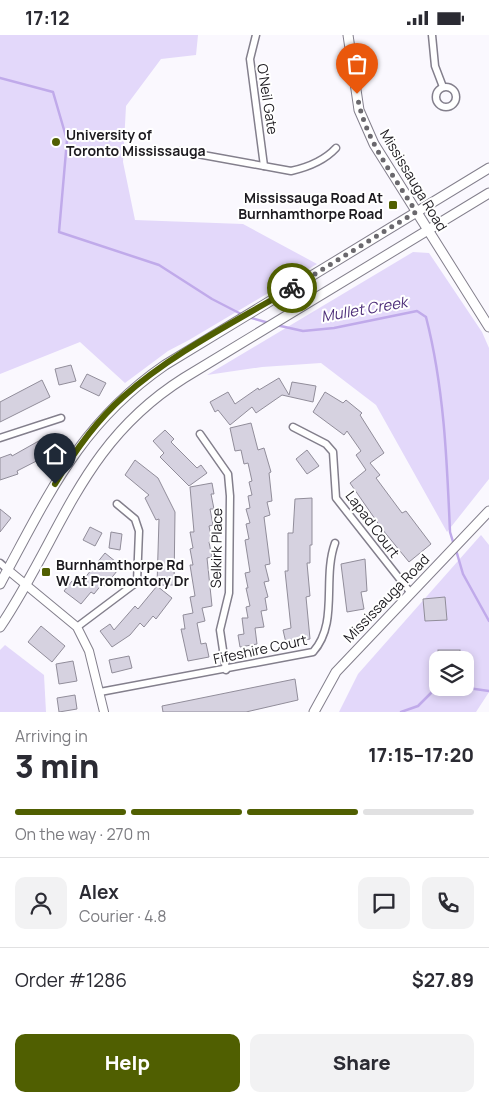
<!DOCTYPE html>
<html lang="en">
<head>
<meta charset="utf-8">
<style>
	body { margin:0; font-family:Manrope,sans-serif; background:#f2f2f3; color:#2b2b33; height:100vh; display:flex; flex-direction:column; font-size:19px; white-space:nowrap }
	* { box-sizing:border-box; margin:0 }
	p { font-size:16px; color:#7c7c81 }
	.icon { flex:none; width:28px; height:28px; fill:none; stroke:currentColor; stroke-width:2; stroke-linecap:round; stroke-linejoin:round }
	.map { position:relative; height:677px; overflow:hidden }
	.details { display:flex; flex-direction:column; background:#fff; flex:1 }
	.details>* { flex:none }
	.tools { position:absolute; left:429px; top:616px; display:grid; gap:10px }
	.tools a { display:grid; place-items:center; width:45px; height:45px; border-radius:10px; background:#fff; box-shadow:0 2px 8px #0003; font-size:25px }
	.pin { position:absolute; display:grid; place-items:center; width:42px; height:42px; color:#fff; margin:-51px -21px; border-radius:50% 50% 50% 0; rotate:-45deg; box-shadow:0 0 5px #0007 }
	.pin .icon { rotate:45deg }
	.courier { position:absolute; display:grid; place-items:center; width:50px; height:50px; margin:-25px; border:4px solid #505f01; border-radius:50%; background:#fff; color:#222; box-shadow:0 1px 6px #0007 }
	.head em { font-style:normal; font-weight:800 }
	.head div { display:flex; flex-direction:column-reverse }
	.head { display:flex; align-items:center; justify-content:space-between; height:85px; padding:0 15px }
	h1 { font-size:32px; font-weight:800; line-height:38px }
	.bar { display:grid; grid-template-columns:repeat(4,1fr); gap:8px 5px; align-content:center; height:60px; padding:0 15px }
	.bar i { height:6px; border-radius:4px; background:#e1e1e2 }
	.bar .on { background:#505f01 }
	.bar p { grid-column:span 4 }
	.line { display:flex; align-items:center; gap:12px; padding:0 15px; border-top:1px solid #e1e1e2 }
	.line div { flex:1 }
	.round { display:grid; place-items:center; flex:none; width:52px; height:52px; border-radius:10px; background:#f2f2f3 }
	.primary-button { display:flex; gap:10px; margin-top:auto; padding:10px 15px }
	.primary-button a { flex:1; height:58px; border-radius:10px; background:#505f01; color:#fff; font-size:20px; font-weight:800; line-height:58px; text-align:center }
	.primary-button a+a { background:#f2f2f3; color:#2b2b33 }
	.status { display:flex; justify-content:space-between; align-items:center; height:35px; padding:0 25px; background:#fff; direction:ltr }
	.status svg { height:14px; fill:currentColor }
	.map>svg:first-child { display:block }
</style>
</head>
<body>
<div class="status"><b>17:12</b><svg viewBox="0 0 49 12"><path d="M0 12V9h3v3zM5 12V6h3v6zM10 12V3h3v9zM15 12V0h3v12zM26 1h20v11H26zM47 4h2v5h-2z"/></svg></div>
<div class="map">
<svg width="489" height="677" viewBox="0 0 489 677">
	<rect width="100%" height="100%" fill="#faf8fe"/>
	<g fill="#e3d8fa" fill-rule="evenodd">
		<polygon points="0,0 198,0 196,20 161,24 126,71 123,127 135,185 243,189 317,229 189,305 168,316 125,348 80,307 0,339"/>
		<polygon points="413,217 429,218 482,297 489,313 489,444 447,497 376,370 321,328 262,332 207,340"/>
		<path d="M481,500l8,10v147l-13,20h-137l19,-38zM438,625h27v27h-27z"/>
		<polygon points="5,610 44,640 46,677 0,677 0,615"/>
	</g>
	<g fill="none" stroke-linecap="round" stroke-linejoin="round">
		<g stroke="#c0aaea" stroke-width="2.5">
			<polyline points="0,43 53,57 67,105 59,197 159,230 212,264 243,280"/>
			<polyline points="248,282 269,288"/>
			<path d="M276,290l27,6 31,-3 83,-17 9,6c18,70 21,143 24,215l4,13"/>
			<polyline points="456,515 463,539 489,586"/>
			<polyline points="461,652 489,656"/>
			<polyline points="401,677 418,671 434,655 441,652"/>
		</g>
	</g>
	<g fill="#d6d2e0" stroke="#918d9a">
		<polygon points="71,330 76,346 59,350 55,334"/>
		<polygon points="87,339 106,348 99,361 80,352"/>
		<polygon points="279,343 289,360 292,347 316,351 313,367 282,360 256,378 252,372 230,390 218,375 215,377 210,367 228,357 235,369 258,353 259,355"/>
		<polygon points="42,345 50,362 0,387 0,367"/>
		<polygon points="325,357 343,368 346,365 362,378 360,380 384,418 370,428 380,440 376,443 402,478 406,476 431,509 409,527 382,494 350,448 366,435 356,420 361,416 347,396 344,400 313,377"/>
		<polygon points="251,388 258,415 264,413 271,437 269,438 272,466 267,467 270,480 264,482 270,529 265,530 269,546 264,547 268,562 265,563 267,575 261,576 264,592 255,593 257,609 240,612 238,600 244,599 242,583 248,583 246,572 250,571 246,553 248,553 245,538 250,537 245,505 249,504 246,489 250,488 246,474 250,473 248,461 252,460 249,447 252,446 248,428 244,429 241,415 235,416 230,393"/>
		<polygon points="165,395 174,404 171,407 197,433 201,430 207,438 189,451 160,422 164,418 153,406"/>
		<polygon points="44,403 52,418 17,436 18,439 0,445 0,423 11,419 12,421"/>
		<polygon points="307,415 319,431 307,439 296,424"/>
		<polygon points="135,425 158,443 175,477 174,550 157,550 159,484 156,485 145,463 149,460 125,440"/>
		<polygon points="212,448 214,459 211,459 214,474 210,474 213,490 209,491 212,506 209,507 212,522 207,523 212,571 202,573 205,586 197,588 201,609 206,608 209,622 188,626 181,594 185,594 183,580 193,578 190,562 195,561 190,530 193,530 190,514 193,513 190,497 194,497 190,452"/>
		<polygon points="312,463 312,510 310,510 310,528 307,528 310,561 306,562 310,604 286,608 283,595 291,593 285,536 288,536 288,498 293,498 295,464"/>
		<polygon points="0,474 11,483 0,497"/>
		<polygon points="90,492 102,498 95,511 83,505"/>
		<polygon points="111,497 122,499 120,515 109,513"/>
		<polygon points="105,518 121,531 105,551 102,549 94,559 91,557 81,569 64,556 72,546 79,550"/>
		<polygon points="365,524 367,556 361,557 364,574 347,577 341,529"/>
		<polygon points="157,551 172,563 156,584 153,581 144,592 140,588 130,600 112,612 100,596 110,589 114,595 135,571 138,574"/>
		<polygon points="445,562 447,585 425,586 423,564"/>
		<polygon points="41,591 65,611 52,627 28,607"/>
		<rect x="438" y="615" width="22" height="10"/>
		<polygon points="129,621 132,633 112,638 109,625"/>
		<polygon points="73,626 77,646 59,649 56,629"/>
		<polygon points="295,644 298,665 246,677 163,677 162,671"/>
		<polygon points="75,660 77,674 59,677 57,663"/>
	</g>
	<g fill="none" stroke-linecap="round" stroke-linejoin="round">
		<defs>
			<g id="minor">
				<polyline points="256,0 250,24 264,131"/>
				<polyline points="432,0 435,31 443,52"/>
				<circle cx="446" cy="62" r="10"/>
				<path d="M181,116l110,20c18,-4 33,-10 45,-23"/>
				<polyline points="293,392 326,409 333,417 336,463 410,557"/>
				<polyline points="200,399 228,439 230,461 229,558 220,595 226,635"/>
				<polyline points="0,403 61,383"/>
				<polyline points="0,528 8,535"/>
				<polyline points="77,592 137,547 139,496 135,484 117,469"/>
				<path d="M100,657l213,-40c26,-29 9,-73 22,-109"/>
			</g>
			<polyline id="tertiary" points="8,535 77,592 89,616 104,677"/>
			<g id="secondary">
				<polyline points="348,0 359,75 374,109 489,292"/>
				<path d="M0,549c48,-88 79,-160 165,-219l324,-197"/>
				<path d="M0,592c63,-94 81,-184 184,-249l305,-185"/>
				<polyline points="314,677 336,637 489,476"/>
			</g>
		</defs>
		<use href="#minor" stroke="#837f8c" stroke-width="9"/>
		<use href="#tertiary" stroke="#837f8c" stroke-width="10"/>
		<use href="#secondary" stroke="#837f8c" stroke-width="11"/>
		<use href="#minor" stroke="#fff" stroke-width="6"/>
		<use href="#tertiary" stroke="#fff" stroke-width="8"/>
		<use href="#secondary" stroke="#fff" stroke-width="9"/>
	</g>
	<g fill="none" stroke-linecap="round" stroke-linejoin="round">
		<path stroke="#6a686d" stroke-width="5" stroke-dasharray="0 9" d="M292,253l124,-76c-23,-38 -52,-73 -59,-118"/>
		<path stroke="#505f01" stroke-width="6" d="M55,449c19,-32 40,-62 68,-87 49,-44 112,-75 169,-109"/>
	</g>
	<g fill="#505f01" stroke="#fff" stroke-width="2">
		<circle cx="56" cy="107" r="5"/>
		<rect x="388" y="165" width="10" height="10" rx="2.5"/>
		<rect x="41" y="532" width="10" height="10" rx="2.5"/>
	</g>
	<g text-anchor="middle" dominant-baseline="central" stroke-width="4" stroke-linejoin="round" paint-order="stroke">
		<g font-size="14" fill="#1c1a1f" stroke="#fff">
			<text transform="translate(268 64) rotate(81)">O'Neil Gate</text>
			<text transform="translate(414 145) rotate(59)">Mississauga Road</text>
			<text transform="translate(373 489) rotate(53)">Lapad Court</text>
			<text transform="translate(216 513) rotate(-89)">Selkirk Place</text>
			<text transform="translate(386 563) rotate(-46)">Mississauga Road</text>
			<text transform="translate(260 614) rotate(-12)">Fifeshire Court</text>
		</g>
		<g font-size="14" font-weight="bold" fill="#1c1a1f" stroke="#fff" text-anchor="start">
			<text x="66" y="99">University of<tspan x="66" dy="16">Toronto Mississauga</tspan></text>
			<text x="383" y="162" text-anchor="end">Mississauga Road At<tspan x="383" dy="16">Burnhamthorpe Road</tspan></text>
			<text x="56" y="529">Burnhamthorpe Rd<tspan x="56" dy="16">W At Promontory Dr</tspan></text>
		</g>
		<g font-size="15" font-style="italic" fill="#4e2f7a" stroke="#fff">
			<text transform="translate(364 274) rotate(-10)">Mullet Creek</text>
		</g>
	</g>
</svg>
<div class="tools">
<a><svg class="icon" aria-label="layers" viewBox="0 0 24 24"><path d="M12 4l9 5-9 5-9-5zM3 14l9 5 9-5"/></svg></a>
</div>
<div class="pin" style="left:357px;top:59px;background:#ea580c"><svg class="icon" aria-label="bag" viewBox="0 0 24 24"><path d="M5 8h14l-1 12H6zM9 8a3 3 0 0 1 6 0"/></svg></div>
<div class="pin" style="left:55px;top:449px;background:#1f2937"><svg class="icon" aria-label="home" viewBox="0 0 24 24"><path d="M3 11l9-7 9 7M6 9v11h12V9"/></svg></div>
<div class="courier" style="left:292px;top:253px"><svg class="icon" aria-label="bike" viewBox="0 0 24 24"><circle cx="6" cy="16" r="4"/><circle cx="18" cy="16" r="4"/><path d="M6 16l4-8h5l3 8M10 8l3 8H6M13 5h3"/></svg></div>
</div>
<section class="details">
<div class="head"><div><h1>3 min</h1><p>Arriving in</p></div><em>17:15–17:20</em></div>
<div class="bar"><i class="on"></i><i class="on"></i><i class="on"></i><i></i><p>On the way · 270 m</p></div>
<div class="line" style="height:90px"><a class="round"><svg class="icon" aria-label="person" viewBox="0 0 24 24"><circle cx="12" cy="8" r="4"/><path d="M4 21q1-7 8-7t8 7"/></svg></a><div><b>Alex</b><p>Courier · 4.8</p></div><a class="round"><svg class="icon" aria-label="chat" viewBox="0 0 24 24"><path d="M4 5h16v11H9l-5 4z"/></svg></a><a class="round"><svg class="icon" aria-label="phone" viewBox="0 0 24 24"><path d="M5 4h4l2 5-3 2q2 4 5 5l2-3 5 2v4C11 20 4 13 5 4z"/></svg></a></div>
<div class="line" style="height:65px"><div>Order #1286</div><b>$27.89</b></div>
<div class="primary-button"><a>Help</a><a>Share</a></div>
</section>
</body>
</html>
